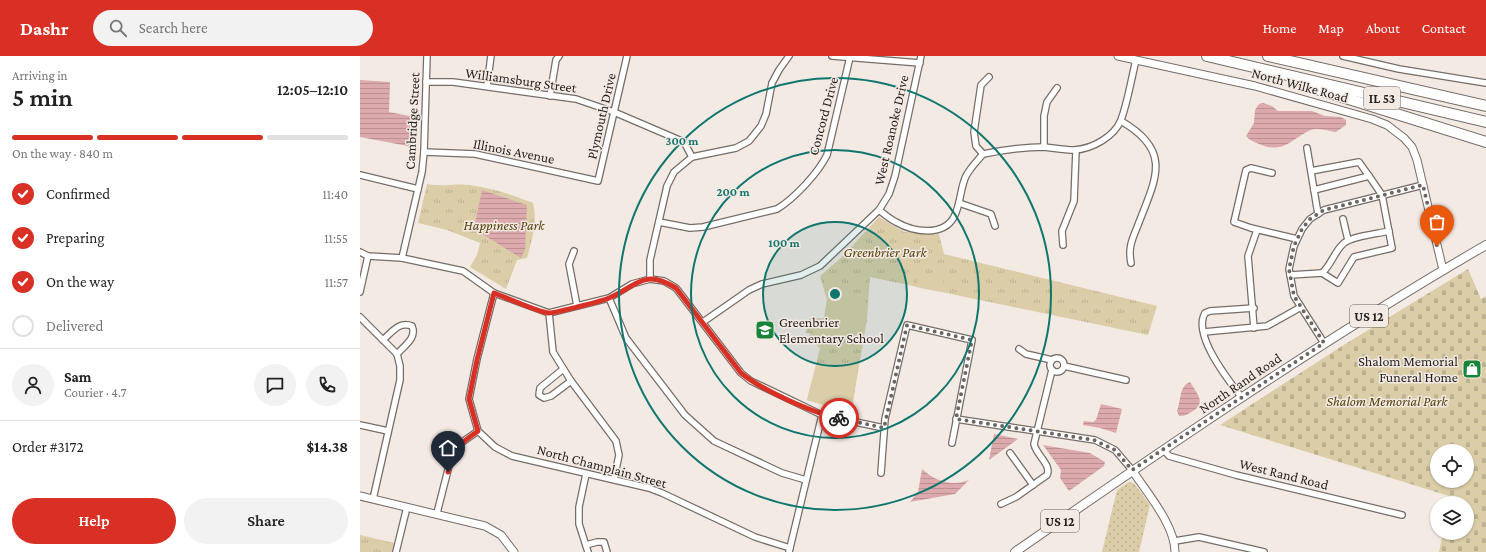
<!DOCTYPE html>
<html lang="en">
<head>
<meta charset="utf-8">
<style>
	body { margin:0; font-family:"Crimson Pro",serif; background:#f2f2f2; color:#222; height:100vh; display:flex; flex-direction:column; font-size:15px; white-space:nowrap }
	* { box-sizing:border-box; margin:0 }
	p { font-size:13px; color:#767676 }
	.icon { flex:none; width:22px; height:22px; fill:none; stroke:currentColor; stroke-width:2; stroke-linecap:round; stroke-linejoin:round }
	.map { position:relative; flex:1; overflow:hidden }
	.drawer { display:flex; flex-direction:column; background:#fff; width:360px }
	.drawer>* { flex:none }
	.controls { position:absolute; left:1070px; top:388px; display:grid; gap:8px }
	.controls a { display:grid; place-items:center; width:44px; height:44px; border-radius:50%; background:#fff; box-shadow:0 1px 3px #0004; font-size:20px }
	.pin { position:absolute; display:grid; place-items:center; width:34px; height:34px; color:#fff; margin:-41px -17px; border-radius:50% 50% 50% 0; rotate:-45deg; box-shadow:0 0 4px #0007 }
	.pin .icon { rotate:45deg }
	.courier { position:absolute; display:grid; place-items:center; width:40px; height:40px; margin:-20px; border:3px solid #d93025; border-radius:50%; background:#fff; color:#222; box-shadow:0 1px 5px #0007 }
	.headline em { font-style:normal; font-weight:600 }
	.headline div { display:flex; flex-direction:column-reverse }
	.headline { display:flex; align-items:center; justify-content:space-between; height:68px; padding:0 12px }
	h1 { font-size:26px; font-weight:600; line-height:30px }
	.bar { display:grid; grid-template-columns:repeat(4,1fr); gap:6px 4px; align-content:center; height:48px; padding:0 12px }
	.bar i { height:5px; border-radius:3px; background:#e0e0e0 }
	.bar .on { background:#d93025 }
	.bar p { grid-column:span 4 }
	.line { display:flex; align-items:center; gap:10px; padding:0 12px; border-top:1px solid #e0e0e0 }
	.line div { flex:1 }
	.round { display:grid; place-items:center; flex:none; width:42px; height:42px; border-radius:21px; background:#f2f2f2 }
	ol { padding:0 12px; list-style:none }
	li { display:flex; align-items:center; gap:12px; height:44px }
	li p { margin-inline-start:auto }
	li .icon { padding:4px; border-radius:50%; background:#d93025; color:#fff; stroke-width:4 }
	li:last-child { color:#767676 }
	li i { width:22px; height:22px; border:2px solid #e0e0e0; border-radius:50% }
	.cta { display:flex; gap:8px; margin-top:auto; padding:8px 12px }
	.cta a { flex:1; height:46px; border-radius:24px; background:#d93025; color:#fff; font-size:16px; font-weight:600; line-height:46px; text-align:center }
	.cta a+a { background:#f2f2f2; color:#222 }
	header { display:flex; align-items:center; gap:24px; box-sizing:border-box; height:56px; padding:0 20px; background:#d93025; color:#fff }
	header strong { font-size:19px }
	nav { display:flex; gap:22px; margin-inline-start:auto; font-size:14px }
	.search { width:280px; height:36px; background:#f2f2f2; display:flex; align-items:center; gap:10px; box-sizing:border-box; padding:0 14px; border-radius:22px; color:#767676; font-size:15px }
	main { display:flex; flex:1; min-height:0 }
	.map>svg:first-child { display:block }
</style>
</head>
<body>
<header>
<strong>Dashr</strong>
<div class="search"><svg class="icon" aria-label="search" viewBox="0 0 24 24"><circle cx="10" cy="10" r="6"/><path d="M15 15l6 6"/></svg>Search here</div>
<nav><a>Home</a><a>Map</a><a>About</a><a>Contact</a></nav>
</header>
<main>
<section class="drawer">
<div class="headline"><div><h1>5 min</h1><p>Arriving in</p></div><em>12:05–12:10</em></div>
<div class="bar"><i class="on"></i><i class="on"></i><i class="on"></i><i></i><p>On the way · 840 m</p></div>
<ol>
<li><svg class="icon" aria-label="check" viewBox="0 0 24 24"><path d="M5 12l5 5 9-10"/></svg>Confirmed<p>11:40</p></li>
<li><svg class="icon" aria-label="check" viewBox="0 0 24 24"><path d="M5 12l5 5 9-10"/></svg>Preparing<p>11:55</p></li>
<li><svg class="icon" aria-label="check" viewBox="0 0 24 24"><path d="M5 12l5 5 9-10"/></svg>On the way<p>11:57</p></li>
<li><i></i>Delivered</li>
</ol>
<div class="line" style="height:72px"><a class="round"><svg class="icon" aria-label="person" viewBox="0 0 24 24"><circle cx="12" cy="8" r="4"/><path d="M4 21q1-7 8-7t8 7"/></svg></a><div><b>Sam</b><p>Courier · 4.7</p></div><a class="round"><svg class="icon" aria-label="chat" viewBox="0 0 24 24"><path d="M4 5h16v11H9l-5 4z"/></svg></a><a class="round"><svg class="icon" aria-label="phone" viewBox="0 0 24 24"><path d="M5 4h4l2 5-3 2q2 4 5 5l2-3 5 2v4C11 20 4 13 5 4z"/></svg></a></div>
<div class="line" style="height:52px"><div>Order #3172</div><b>$14.38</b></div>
<div class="cta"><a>Help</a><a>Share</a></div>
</section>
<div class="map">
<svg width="1126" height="496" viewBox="0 0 1126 496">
	<defs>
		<pattern id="grass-dots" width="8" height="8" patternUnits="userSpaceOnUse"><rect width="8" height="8" fill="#dacda8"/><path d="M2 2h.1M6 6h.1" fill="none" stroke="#bbb090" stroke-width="1.8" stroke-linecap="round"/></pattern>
		<pattern id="cemetery-stones" width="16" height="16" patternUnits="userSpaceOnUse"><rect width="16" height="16" fill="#dacda8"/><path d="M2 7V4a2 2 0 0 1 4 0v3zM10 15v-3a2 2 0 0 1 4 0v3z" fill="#bbb090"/></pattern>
		<pattern id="park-tufts" width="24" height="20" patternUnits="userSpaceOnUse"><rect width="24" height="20" fill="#dacda8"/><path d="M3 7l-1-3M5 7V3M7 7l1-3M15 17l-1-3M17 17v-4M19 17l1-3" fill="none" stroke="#bbb090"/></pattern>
		<pattern id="water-rules" width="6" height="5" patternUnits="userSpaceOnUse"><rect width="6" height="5" fill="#dca9ad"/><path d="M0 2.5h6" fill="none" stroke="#bc9194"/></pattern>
	</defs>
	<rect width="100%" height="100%" fill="#f4eae4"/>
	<polygon fill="url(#grass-dots)" points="769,426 774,427 790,449 779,496 742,496 757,434"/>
	<path fill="url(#cemetery-stones)" fill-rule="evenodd" d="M1108,213l13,30 5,-3v256h-47l4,-19h24v-30h-19l1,-7 -229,-71 122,-79zM1077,395h30v30h-30z"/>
	<g fill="url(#park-tufts)">
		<path d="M67,128c14,3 29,-1 43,1 22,3 43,10 63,18 5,20 -1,36 -6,55l-10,2 -11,29 -36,-22 7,-12 3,-12 -33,-13 -29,-7z"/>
		<polygon points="519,161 544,176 579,178 584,198 797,250 788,279 510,221 507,263 491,357 447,344 460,292 449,282 450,277 446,277 449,263 464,262 467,244 460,220 482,201"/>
		<polygon points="0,479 34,487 32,496 0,496"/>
	</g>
	<g fill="#dacda8">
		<polygon points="559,218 584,223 581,236 556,231"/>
		<path d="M480,242l28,6c-3,36 -9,43 -47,34l6,-38z"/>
		<path d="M473,308l25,4 -7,45 -44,-13c5,-18 6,-31 26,-36z"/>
	</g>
	<g fill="url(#water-rules)">
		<polygon points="0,24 30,26 29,56 55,61 53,91 0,81"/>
		<path d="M903,47l9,3 6,5h34l13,5 16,1 5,3v5l-10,7c-8,-1 -18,-5 -25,-2 -19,8 -27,25 -52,14 -5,-2 -10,-4 -13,-8l8,-13 1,-13 4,-6z"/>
		<polygon points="122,134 167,149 165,193 161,202 114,173"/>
		<path d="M830,326c6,10 17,21 3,29 -5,3 -8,5 -14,5l-2,-5c4,-10 2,-25 13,-29z"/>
		<polygon points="741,348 762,353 756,377 740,372 723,369 724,365 733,366 736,364"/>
		<polygon points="634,378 658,383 629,404"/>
		<polygon points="683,389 730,397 745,406 744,410 709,435 700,422 701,414"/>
		<path d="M562,413c13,12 30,18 47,11l-14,14 -45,8 8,-10z"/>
	</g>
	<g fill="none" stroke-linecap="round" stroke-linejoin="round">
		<defs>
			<g id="minor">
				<polyline points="472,0 560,7"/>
				<polyline points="983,0 1039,13 1126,27"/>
				<polyline points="66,26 93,26 216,43 254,56 324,86 332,101"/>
				<polyline points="127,30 131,0"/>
				<polyline points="190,40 196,4 199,0"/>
				<path d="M761,65c52,30 35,57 17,104 -6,15 -10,22 -7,38"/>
				<polyline points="684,91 684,60 687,46 697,32"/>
				<polyline points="947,92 958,158"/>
				<polyline points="64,96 115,98 238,125 267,0"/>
				<polyline points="623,98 616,90 614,76 621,29 629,21"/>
				<polyline points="951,115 999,106 1009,120 954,134"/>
				<polyline points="912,117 891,112 886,114 874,166 891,172 937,183"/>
				<polyline points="0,119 58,133"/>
				<polyline points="599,147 631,158 635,170"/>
				<path d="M519,154c5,4 11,9 17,12 17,10 47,15 58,-5 7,-13 6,-29 12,-41 4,-8 12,-16 17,-22 20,-4 40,-7 61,-7 10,1 20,3 30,3 18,-1 40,-13 47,-30 7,-19 10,-40 15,-60"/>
				<polyline points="983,163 988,184"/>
				<path d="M299,166l31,6 13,-1 74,-18c18,-11 41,-36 50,-54l23,-98"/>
				<polyline points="703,189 702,175 714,145 716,94"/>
				<polyline points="214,195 209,208 217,250"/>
				<polyline points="0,196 8,200 42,202 103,215 134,237 189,257 249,242 272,228 290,223 304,225 316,232 381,317 391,325 462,359 524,372"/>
				<polyline points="42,202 62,116 64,96 67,0"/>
				<path d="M962,217c9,-8 12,-20 20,-28 7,-9 36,-11 47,-14"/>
				<polyline points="930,219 962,217 978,227 994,201 1032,192 1022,139 1009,120"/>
				<polyline points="290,223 290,204 307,130 314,116 332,101 376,92 389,85 401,70 406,58 412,27 419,14 429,0"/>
				<polyline points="0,236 8,200"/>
				<polyline points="134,237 117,303 109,343 118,375 135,391 152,400 289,432 302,437 395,481 430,492"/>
				<polyline points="249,242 266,282 325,359 354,385 422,417 446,424"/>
				<polyline points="189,257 193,296 211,325 256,385 259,399 254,423"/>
				<polyline points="0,261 37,298 40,310 40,324 13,443"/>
				<polyline points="343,266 389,234 402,228 441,219 460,210 519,154 529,138 535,120 561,0"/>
				<polyline points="894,272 888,200 897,174"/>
				<polyline points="844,276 907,270 941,251"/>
				<path d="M23,284c9,-8 16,-19 29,-14 5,12 -7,19 -15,28"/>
				<polyline points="964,287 934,240 929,213 934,190 942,173 950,163 964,154 1063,129"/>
				<polyline points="659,293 666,298 692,304"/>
				<circle cx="697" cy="309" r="7"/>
				<polyline points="704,310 766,324"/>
				<polyline points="202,314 180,332 179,339 184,342 191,340 211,325"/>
				<path d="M882,342c-13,-17 -50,-63 -37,-85l5,-2 44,-3"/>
				<polyline points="596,363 735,384 755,394 772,414"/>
				<polyline points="0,369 28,375"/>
				<polyline points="804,394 809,400 876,419 1042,459"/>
				<polyline points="650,397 673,429"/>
				<polyline points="521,417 525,363 547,269 612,284 592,387"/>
				<polyline points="226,418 219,451 219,468 228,496"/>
				<path d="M641,448l15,-7 31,-22c5,-10 -11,-20 -13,-31l18,-74"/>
				<polyline points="77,457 91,402 98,389 118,375"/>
				<polyline points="815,485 839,481 904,496"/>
				<polyline points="226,489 237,486 244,486 247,496"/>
				<polyline points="36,496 47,451"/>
				<polyline points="429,496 462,359"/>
			</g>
			<g id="tertiary">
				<polyline points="758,0 895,30 1012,63 1027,69 1044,82 1052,91 1057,104 1083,214"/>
				<path d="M772,414c15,23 43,55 43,82"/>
				<polyline points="0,440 125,470 141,479 154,496"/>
			</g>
			<path id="primary" d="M655,496c154,-107 309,-213 471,-307"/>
			<g id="motorway">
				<polyline points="847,0 1126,66"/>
				<polyline points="908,0 1126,50"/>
				<polyline points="944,29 1126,86"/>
			</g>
		</defs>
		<use href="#minor" stroke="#766d68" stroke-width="8"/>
		<use href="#tertiary" stroke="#766d68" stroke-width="9"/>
		<use href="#primary" stroke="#766d68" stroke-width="10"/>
		<use href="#motorway" stroke="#766d68" stroke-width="12"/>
		<use href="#minor" stroke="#fff" stroke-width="5.5"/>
		<use href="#tertiary" stroke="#fff" stroke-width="7"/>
		<use href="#primary" stroke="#fff" stroke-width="8"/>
		<use href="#motorway" stroke="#fff" stroke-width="10"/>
	</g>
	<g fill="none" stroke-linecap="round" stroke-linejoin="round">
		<polyline stroke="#6c6663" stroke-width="4" stroke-dasharray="0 7.2" points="479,362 524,372 547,269 612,284 596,363 734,384 755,394 772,414 964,287 934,240 929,213 934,190 942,173 950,163 964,154 1063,129 1077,190"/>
		<path stroke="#d93025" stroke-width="5" d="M88,416c6,-25 10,-27 30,-41l-9,-32 8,-39 17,-67c11,4 46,20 55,20 6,0 53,-12 60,-15 28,-12 34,-30 67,-10l65,85c21,17 71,40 98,45"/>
	</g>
	<circle cx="475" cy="238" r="72" fill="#0f766e" fill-opacity=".12"/>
	<g fill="none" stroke="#0f766e" stroke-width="2">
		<circle cx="475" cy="238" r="72"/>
		<circle cx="475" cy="238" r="144"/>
		<circle cx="475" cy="238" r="216"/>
	</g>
	<defs>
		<symbol id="school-square" viewBox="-11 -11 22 22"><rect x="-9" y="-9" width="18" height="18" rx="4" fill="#17843a" stroke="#f4eae4"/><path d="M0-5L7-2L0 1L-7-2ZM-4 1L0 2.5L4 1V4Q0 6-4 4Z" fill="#fff"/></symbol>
		<symbol id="shop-square" viewBox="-11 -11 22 22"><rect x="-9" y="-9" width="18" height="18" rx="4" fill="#17843a" stroke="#f4eae4"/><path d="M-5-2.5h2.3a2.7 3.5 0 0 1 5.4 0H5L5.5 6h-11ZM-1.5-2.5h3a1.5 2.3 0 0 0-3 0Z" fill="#fff"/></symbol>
	</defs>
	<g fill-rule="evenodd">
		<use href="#school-square" x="394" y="263" width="22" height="22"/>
		<use href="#shop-square" x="1101" y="302" width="22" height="22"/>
	</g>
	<g text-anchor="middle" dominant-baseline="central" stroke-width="3" stroke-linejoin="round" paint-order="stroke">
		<g fill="#f4eae4" stroke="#615c59" stroke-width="1">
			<rect x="1004" y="31" width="36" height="22" rx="3"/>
			<rect x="990" y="249" width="38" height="22" rx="3"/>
			<rect x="681" y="454" width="38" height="22" rx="3"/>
		</g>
		<g font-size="13" font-weight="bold" fill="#221f1d">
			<text x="1022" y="42">IL 53</text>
			<text x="1009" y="260">US 12</text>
			<text x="700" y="465">US 12</text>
		</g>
		<g font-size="14" fill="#221f1d" stroke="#f4eae4">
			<text transform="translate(161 24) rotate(8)">Williamsburg Street</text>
			<text transform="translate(940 29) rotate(15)">North Wilke Road</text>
			<text transform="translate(241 60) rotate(-77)">Plymouth Drive</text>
			<text transform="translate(463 60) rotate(-75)">Concord Drive</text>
			<text transform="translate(52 65) rotate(-87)">Cambridge Street</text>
			<text transform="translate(531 74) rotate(-77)">West Roanoke Drive</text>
			<text transform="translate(154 95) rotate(11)">Illinois Avenue</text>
			<text transform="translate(880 327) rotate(-34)">North Rand Road</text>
			<text transform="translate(242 410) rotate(15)">North Champlain Street</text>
			<text transform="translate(924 418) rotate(14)">West Rand Road</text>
		</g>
		<g font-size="14" font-style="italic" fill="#54430d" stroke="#f4eae4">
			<text x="144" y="169">Happiness Park</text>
			<text x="525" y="196">Greenbrier Park</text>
			<text x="1027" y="345">Shalom Memorial Park</text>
		</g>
		<g font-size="14" fill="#221f1d" stroke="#f4eae4" text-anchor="start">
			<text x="419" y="266">Greenbrier<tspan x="419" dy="16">Elementary School</tspan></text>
			<text x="1098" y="305" text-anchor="end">Shalom Memorial<tspan x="1098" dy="16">Funeral Home</tspan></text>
		</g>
	</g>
	<circle cx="475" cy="238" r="6" fill="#0f766e" stroke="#f4eae4" stroke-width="2"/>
	<g font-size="12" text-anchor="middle" font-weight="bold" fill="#0f766e" stroke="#f4eae4" stroke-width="3" stroke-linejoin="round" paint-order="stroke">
		<text x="322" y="89">300 m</text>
		<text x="373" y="140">200 m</text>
		<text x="424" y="191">100 m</text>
	</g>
</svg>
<div class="controls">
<a><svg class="icon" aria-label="locate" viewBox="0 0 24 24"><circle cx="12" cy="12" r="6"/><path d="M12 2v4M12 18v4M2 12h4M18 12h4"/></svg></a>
<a><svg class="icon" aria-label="layers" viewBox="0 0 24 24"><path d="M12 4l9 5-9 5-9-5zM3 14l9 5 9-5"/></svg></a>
</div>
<div class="pin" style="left:1077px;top:190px;background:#ea580c"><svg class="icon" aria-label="bag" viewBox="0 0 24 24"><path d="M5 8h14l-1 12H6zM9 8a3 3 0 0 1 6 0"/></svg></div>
<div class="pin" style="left:88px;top:416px;background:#1f2937"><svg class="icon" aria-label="home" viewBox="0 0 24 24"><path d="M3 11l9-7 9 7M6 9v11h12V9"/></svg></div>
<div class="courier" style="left:479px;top:362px"><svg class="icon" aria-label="bike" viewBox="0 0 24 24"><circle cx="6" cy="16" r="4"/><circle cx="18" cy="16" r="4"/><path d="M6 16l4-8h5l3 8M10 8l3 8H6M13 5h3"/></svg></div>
</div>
</main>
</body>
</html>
